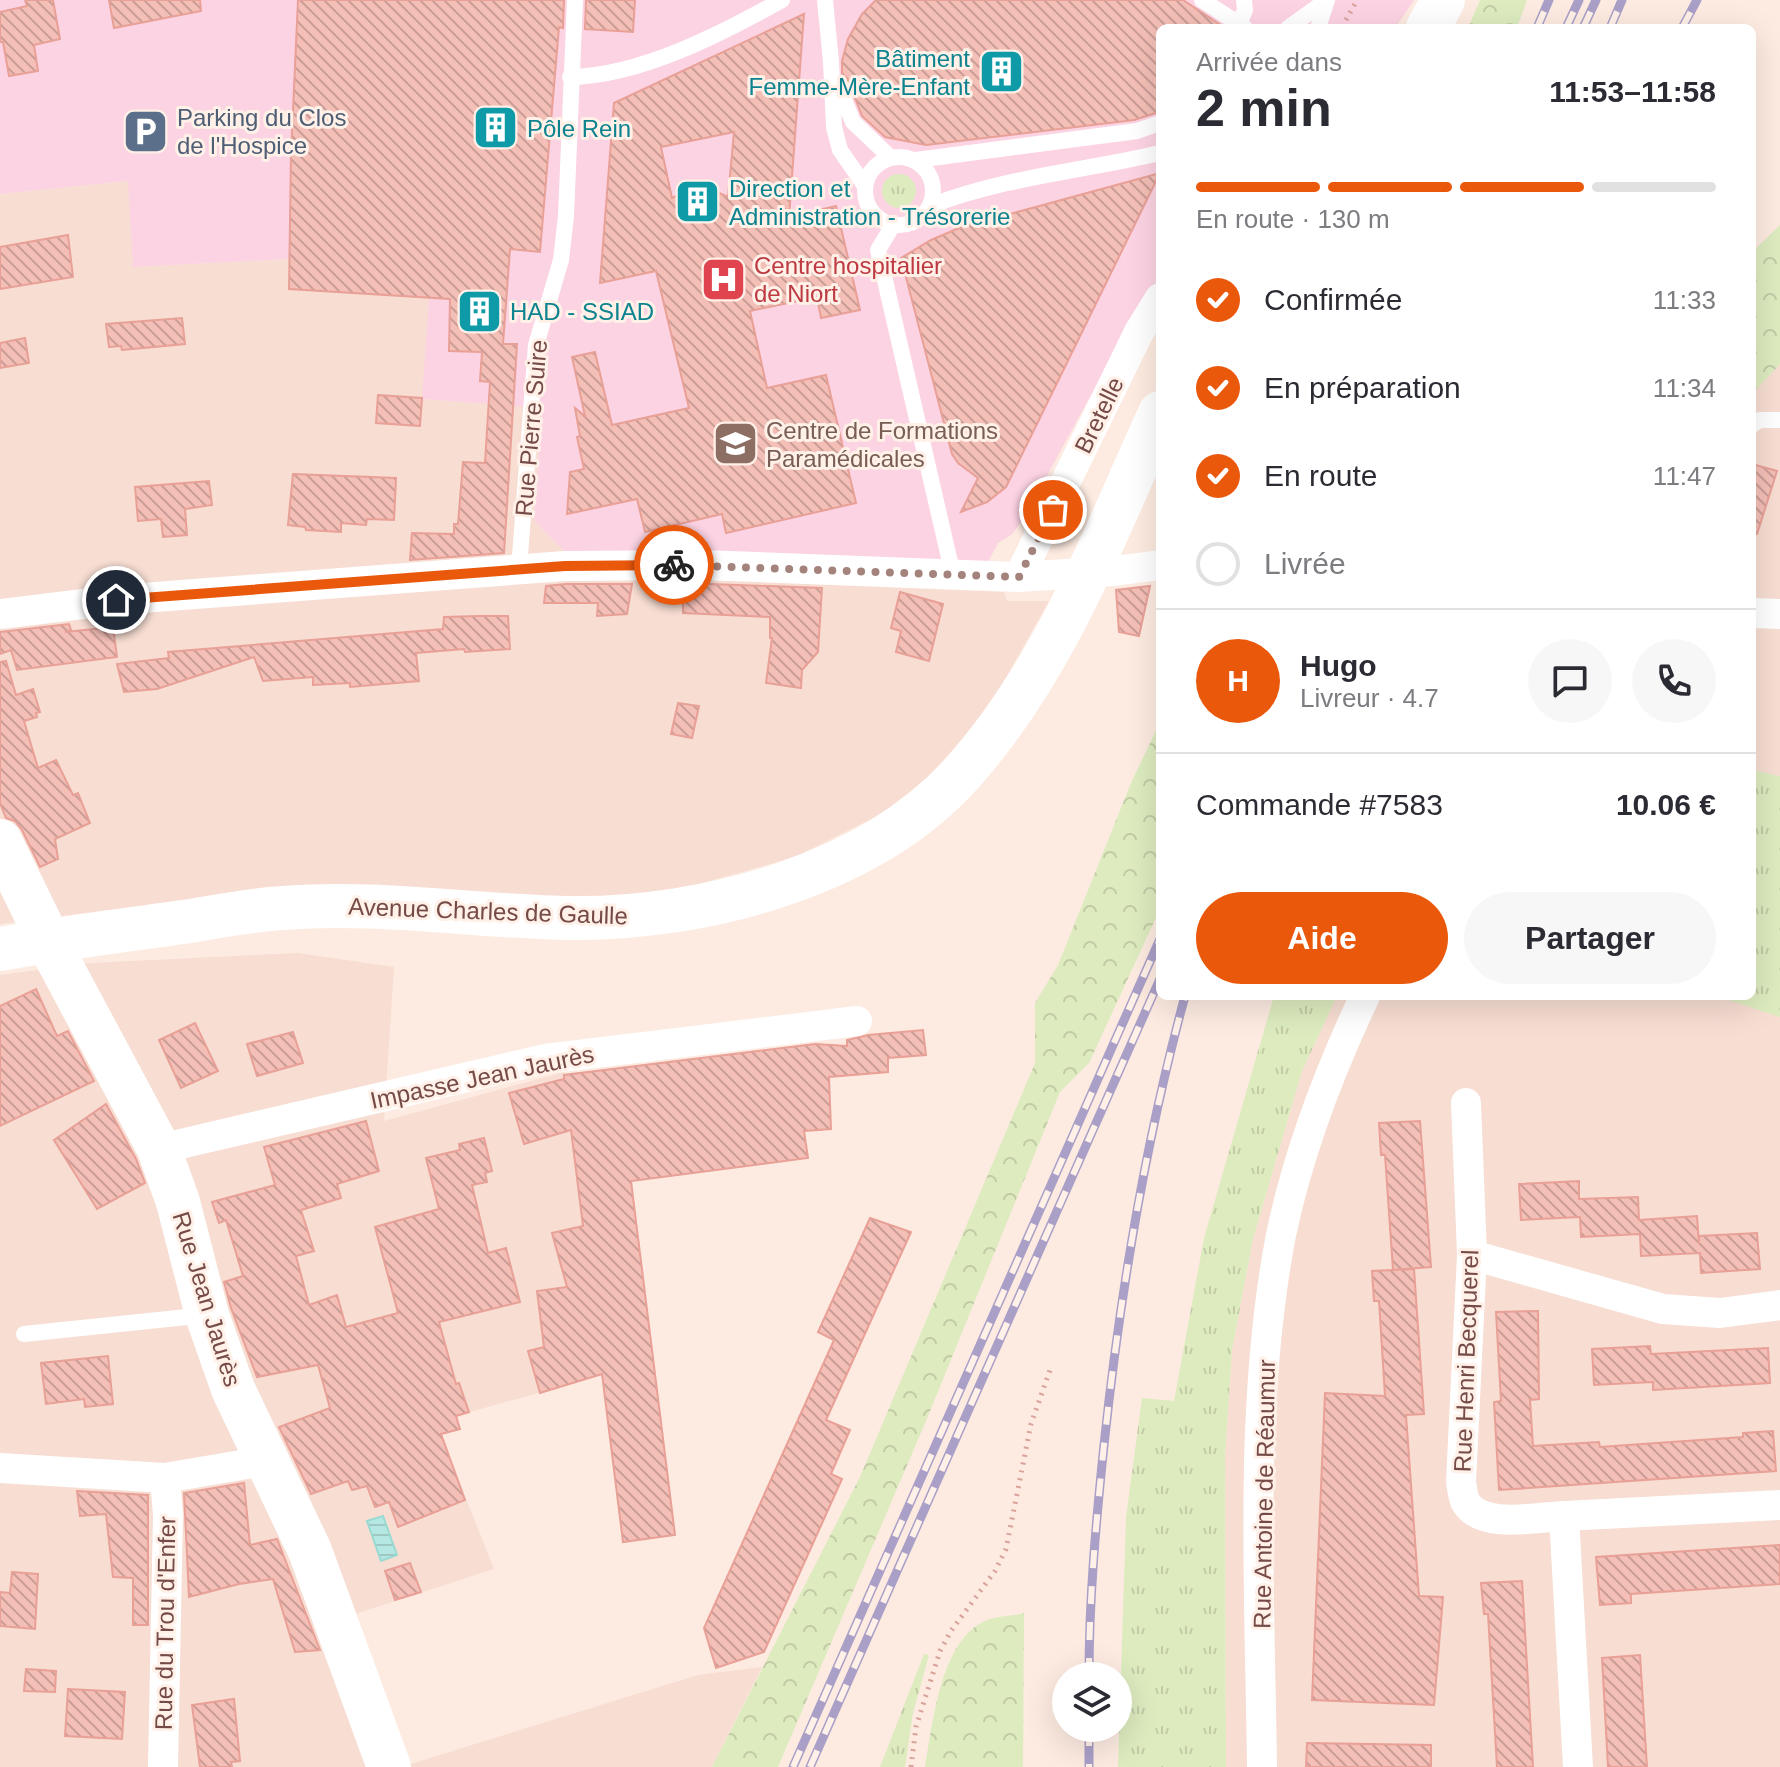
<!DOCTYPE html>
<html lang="fr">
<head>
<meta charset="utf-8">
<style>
	body { margin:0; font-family:Helvetica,sans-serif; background:#f7f7f7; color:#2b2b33; height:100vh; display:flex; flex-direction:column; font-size:30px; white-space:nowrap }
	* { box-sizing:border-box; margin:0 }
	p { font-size:26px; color:#7c7c81 }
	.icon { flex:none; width:44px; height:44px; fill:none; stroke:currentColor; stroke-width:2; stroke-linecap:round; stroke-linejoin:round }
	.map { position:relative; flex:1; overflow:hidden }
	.panel { position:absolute; left:1156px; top:24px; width:600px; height:976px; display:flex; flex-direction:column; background:#fff; border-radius:12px; box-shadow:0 8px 32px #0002 }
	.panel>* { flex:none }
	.tools { position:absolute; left:1052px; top:1662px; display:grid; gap:16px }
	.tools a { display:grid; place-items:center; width:80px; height:80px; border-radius:50%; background:#fff; box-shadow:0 8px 32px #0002; font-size:40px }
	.pin { position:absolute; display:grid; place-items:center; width:68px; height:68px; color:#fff; margin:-34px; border:4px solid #fff; border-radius:50%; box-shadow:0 2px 8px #0007 }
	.courier { position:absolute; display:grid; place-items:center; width:80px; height:80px; margin:-40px; border:6px solid #ea580c; border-radius:50%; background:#fff; color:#222; box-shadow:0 2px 10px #0007 }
	.overview em { font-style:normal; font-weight:800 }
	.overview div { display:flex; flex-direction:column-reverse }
	.overview { display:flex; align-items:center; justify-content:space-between; height:136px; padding:0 40px }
	h1 { font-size:52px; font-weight:800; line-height:60px }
	.bar { display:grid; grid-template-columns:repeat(4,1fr); gap:12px 8px; align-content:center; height:96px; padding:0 40px }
	.bar i { height:10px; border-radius:6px; background:#e1e1e2 }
	.bar .current { background:#ea580c }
	.bar p { grid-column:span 4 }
	.line { display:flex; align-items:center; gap:20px; padding:0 40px; border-top:2px solid #e1e1e2 }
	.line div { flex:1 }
	.round { display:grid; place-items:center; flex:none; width:84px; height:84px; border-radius:42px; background:#f7f7f7 }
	ol { padding:0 40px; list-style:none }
	li { display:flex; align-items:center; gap:24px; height:88px }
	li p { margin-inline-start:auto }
	li .icon { padding:8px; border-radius:50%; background:#ea580c; color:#fff; stroke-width:4 }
	li:last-child { color:#7c7c81 }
	li i { width:44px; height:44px; border:4px solid #e1e1e2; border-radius:50% }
	.primary-button { display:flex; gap:16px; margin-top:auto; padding:16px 40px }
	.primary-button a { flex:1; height:92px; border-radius:48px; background:#ea580c; color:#fff; font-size:32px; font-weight:800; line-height:92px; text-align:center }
	.primary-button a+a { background:#f7f7f7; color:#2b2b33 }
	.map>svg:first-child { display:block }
</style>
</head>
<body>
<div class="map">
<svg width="1780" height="1767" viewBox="0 0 1780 1767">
	<defs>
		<pattern id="grass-tufts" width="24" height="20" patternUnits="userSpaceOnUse" patternTransform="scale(2)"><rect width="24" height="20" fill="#ddebbf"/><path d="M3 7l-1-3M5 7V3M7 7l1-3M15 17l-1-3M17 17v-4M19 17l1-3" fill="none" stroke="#c1cba6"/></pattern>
		<pattern id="forest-crowns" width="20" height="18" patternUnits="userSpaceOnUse" patternTransform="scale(2)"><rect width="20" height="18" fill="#ddebbf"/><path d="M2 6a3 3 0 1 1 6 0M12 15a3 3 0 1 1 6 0" fill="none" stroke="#c1cba6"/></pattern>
		<pattern id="water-rules" width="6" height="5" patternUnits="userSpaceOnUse" patternTransform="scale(2)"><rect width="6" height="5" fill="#b5e8e2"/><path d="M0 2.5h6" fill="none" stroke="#9fc8c3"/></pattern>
		<pattern id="building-back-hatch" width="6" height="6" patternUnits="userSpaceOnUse" patternTransform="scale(2)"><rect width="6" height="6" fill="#f4bfb7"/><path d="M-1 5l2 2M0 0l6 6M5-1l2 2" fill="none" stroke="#ca9d97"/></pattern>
	</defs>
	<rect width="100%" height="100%" fill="#fdebe1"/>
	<g fill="#f7ddd2">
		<polygon points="129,181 133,267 290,259 289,288 429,298 423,399 542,407 534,520 659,578 1004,592 1007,601 1049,601 999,690 949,761 881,814 795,857 699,884 619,900 107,910 0,924 0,194"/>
		<polygon points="1780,364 1780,1767 1226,1767 1225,1456 1232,1350 1253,1239 1302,1071 1337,996 1752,996 1752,394"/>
		<polygon points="298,953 394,967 384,1121 564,1072 602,1375 456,1416 460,1429 441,1435 494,1569 346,1617 404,1766 698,1675 762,1667 712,1767 0,1767 0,975 90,963"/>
	</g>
	<polygon fill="#fcd3e3" points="0,0 1414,0 1395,28 1160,28 1160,276 1105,369 1023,520 1012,534 998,543 987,564 566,553 534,520 542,408 422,399 429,298 289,289 289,259 133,267 128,181 0,194"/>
	<g fill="url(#grass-tufts)">
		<circle cx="899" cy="191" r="17"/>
		<polygon points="1752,770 1780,776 1780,1017 1716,996 1752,996"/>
		<polygon points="1274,996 1337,996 1302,1071 1253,1239 1232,1350 1225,1456 1226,1767 1118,1767 1126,1517 1142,1398 1174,1401 1204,1238"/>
		<polygon points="924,1654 929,1655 913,1713 905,1767 880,1767"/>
	</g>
	<g fill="url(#forest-crowns)">
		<polygon points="1480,0 1527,0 1517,28 1468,28"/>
		<polygon points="1780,225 1780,364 1752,394 1752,252"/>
		<polygon points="1160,722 1160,909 1089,1063 1060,1092 926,1421 778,1767 712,1767 860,1477 1035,1063 1035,1003 1058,965 1131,783"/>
		<path d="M1024,1613l-1,154h-98c8,-43 15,-128 62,-147 11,-4 26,-4 37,-7z"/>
	</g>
	<polygon fill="url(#water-rules)" stroke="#9adad3" stroke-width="2" points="383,1516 397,1555 381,1561 367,1521"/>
	<g fill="url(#building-back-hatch)" stroke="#e8a097" stroke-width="2" fill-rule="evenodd">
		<polygon points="25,0 53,0 60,39 34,45 38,71 9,76 3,42 0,42 0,12 27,6"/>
		<polygon points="109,0 200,0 201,11 114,28"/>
		<polygon points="298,0 564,0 563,28 559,27 540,252 510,249 503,344 517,344 504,553 410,560 412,533 454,534 454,524 458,524 463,462 485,463 490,382 480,381 482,352 449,351 450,299 289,289 291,154"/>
		<polygon points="586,0 635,0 633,32 585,29"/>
		<polygon points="876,0 1183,0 1225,28 1160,28 1159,112 1134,120 926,145 885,137 862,116 847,78 842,73 842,61 848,39 862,14"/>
		<path d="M804,14l-15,203 47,-11 24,104 -39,8 -4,-21 -67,14 17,77 59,-13 30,128 -130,30 -4,-19 -77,18 -8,-33 -70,15 3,-42 14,-3 -7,-32 3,-1 -5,-28 10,8 -13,-59 23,-5 17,73 77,-17 -33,-137 -56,12 14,-180zM734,132l-6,65 -28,-13 -28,14 -11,-51z"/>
		<polygon points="1160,173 1006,487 987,502 961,512 978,478 958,463 952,454 901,258 931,240 959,228"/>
		<polygon points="68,235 73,277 0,289 0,247"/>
		<polygon points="182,318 185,344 122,350 121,346 109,347 106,324"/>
		<polygon points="25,338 29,363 0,368 0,343"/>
		<polygon points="378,395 422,398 420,426 376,423"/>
		<polygon points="1752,464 1777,471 1757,534 1752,533"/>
		<polygon points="293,474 396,478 394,520 367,519 366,525 341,523 341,532 306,530 305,527 288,525"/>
		<polygon points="209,481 212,505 185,509 187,535 163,537 161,519 138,521 135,487"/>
		<polygon points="683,583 822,588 818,652 802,670 801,688 766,683 772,638 770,638 770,617 683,613"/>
		<polygon points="566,584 632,584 627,614 597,616 598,603 544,603 546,586"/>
		<polygon points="1150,586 1139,636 1119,632 1116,590"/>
		<polygon points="900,592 943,604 929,661 896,652 901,631 891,628"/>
		<polygon points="479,616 508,616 510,649 465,652 464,649 416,653 419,681 350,687 350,683 313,685 313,677 263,681 254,657 157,689 124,692 117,664 169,658 168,652 443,629 444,617"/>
		<polygon points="69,624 71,630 65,632 113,627 117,657 17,670 11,650 0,654 0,632"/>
		<polygon points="6,661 16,695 33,689 40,712 36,713 37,717 24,721 38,768 56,760 73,795 78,793 90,823 55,839 58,859 40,867 22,830 15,821 6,818 0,803 0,662"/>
		<polygon points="678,703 699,706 692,738 671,734"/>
		<polygon points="36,989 57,1036 68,1031 94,1081 0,1126 0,1006"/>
		<polygon points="195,1023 218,1071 181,1088 159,1040"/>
		<polygon points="923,1030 926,1055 888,1058 888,1072 829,1077 831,1129 804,1131 808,1158 631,1181 675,1535 623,1542 602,1374 540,1393 528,1351 544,1347 537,1291 567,1287 552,1233 583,1226 571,1130 524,1144 509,1093 564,1079 564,1075 815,1044 847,1046 847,1040 868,1035"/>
		<polygon points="293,1032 303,1063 257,1076 247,1044"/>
		<polygon points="106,1104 136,1159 145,1183 97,1209 54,1140"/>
		<polygon points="366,1121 379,1171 337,1184 341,1198 301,1210 314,1251 296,1256 309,1305 337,1295 346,1327 398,1313 375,1227 439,1209 426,1158 460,1150 459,1144 484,1138 492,1171 485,1173 487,1182 472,1185 488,1253 506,1248 520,1302 439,1322 456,1384 459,1383 469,1412 456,1416 460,1429 441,1434 465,1500 398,1527 389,1502 375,1507 367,1486 352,1490 348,1481 311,1494 279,1427 330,1408 318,1365 257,1377 231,1308 224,1282 243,1276 226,1220 219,1223 212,1202 275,1185 264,1147"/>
		<polygon points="1420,1121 1431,1267 1393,1270 1385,1155 1381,1155 1379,1123"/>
		<polygon points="1579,1181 1579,1199 1638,1197 1639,1220 1697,1216 1699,1244 1699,1236 1757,1233 1760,1269 1701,1273 1700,1253 1641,1256 1640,1234 1581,1237 1580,1217 1521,1220 1519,1184"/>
		<polygon points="870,1218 911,1232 826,1420 850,1430 831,1474 842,1479 764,1652 716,1668 704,1628 834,1340 818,1332"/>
		<polygon points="1414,1269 1424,1414 1406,1415 1419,1596 1443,1597 1434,1705 1312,1700 1325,1393 1385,1396 1379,1301 1374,1301 1372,1271"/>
		<polygon points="1538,1311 1539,1399 1530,1400 1533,1446 1599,1442 1600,1447 1628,1445 1743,1437 1743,1433 1773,1431 1776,1471 1499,1490 1494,1402 1501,1401 1496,1312"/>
		<polygon points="1650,1346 1651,1354 1768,1348 1770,1383 1653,1390 1653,1382 1594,1385 1592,1349"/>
		<polygon points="108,1356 113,1404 85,1407 84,1399 46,1404 41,1363"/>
		<polygon points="244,1483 250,1545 277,1539 320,1650 295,1652 273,1579 239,1584 189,1597 184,1493"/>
		<polygon points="77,1491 148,1495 148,1625 133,1625 133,1578 113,1577 106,1514 80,1516"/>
		<polygon points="1780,1545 1780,1584 1631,1594 1631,1603 1600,1605 1596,1557"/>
		<polygon points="410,1563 421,1592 395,1600 385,1571"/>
		<polygon points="12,1572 38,1574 35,1629 0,1626 0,1592 10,1593"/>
		<polygon points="1522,1581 1533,1767 1497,1767 1488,1614 1484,1614 1481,1583"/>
		<polygon points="1640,1655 1647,1767 1608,1767 1602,1658"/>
		<polygon points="26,1669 56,1671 55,1692 24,1691"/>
		<polygon points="68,1689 125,1692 122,1739 65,1736"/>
		<polygon points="234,1699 240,1761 231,1762 232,1767 200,1767 192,1705"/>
		<polygon points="1307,1743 1431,1745 1431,1767 1306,1767"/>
	</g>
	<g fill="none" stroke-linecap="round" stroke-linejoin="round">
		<g stroke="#d9a29a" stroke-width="5" stroke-dasharray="2 6" stroke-linecap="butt">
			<polyline points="1346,20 1357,0"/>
			<polyline points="911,1767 916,1727 940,1651 951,1631 995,1571 1006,1549 1031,1424 1050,1370"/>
		</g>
		<g stroke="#fff" stroke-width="16">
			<polyline points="825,0 831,62 834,127 840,150 865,186"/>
			<polyline points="1202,0 1239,24"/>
			<polyline points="1244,0 1245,10 1239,24 1245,28"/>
			<polyline points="1288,28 1327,0"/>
			<polyline points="1318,28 1327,0"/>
			<path d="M570,77c70,-1 151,-43 212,-77"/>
			<polyline points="837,82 853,122 890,157"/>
			<circle cx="899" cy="191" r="34"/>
			<polyline points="916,160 1137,131 1160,123"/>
			<path d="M930,206c75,-29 153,-35 230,-53"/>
			<polyline points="893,225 878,250 953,575"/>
			<polyline points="1752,425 1760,420 1780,420"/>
			<polyline points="521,571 520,556 536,345 561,260 566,216 575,0"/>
			<polyline points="24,1334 206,1315"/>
		</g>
		<g stroke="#fff" stroke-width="30">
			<polyline points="1019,577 1139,332 1160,298"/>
			<polyline points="1752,613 1780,614"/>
			<polyline points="0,614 116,600 565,566 702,565 1019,577 1114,571 1160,565"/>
			<path d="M1466,1103l6,152 -11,227c1,6 2,14 4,19 15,29 72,16 99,15l14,251"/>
			<polyline points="159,1149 545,1059 857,1021"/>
			<polyline points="1472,1255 1663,1309 1720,1313 1780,1305"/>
			<polyline points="0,1468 165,1478 247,1464 264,1458"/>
			<polyline points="1564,1516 1780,1505"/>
			<polyline points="163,1767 168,1515 165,1478"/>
			<path d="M1262,1767c-2,-173 -14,-361 19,-532 17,-82 48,-163 84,-239"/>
		</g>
		<g stroke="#fff" stroke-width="44">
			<polyline points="1428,28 1443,0"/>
			<polyline points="0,841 59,962 159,1149 178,1202 207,1315 233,1389 310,1551 389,1767"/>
			<path d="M0,949c63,-11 127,-19 190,-28 30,-5 61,-11 92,-13 97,-8 194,9 291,10 132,1 298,-43 389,-145 92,-102 142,-237 198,-360"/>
		</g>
		<defs>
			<g id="rail">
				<polyline points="1537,28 1549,0"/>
				<polyline points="1566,28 1579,0"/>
				<polyline points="1583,28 1596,0"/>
				<polyline points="1610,28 1622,0"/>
				<polyline points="1682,28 1697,0"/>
				<path d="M1089,1676c0,-77 7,-154 15,-231 16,-151 41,-302 81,-449"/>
				<polyline points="1089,1728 1089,1767"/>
				<polyline points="793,1767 1160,939"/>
				<polyline points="810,1767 1160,979"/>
			</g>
		</defs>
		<use href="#rail" stroke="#aa9fc7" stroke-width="9"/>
		<use href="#rail" stroke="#fff0e8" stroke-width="6" stroke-dasharray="18" stroke-linecap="butt"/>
	</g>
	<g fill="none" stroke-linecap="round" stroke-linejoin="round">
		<polyline stroke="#a5837d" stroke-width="8" stroke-dasharray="0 14.4" points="674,565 1019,577 1053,510"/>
		<polyline stroke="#ea580c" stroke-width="10" points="116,600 565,566 674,565"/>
	</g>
	<defs>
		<symbol id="building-square" viewBox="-11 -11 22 22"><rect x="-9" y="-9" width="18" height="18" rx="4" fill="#0f9aa8" stroke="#fff0e8"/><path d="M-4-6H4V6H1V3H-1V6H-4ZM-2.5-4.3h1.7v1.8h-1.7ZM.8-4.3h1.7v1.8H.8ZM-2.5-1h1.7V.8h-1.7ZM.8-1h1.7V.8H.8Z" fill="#fff"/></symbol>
		<symbol id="parking-square" viewBox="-11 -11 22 22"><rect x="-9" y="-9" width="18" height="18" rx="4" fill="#5c6f8a" stroke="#fff0e8"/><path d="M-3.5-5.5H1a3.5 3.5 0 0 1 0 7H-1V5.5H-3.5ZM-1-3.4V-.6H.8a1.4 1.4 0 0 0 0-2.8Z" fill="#fff"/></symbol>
		<symbol id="hospital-square" viewBox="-11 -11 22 22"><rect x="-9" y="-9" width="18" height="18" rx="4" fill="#e0444e" stroke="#fff0e8"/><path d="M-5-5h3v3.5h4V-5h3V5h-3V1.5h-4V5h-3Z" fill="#fff"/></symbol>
		<symbol id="university-square" viewBox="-11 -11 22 22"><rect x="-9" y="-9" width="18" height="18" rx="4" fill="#8d6e63" stroke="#fff0e8"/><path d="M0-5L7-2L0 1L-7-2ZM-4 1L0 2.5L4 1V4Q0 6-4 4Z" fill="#fff"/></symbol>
	</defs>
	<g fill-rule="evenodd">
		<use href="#building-square" x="976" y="46" width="51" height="51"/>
		<use href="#building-square" x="470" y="102" width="51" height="51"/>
		<use href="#parking-square" x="120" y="106" width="51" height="51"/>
		<use href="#building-square" x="672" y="176" width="51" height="51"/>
		<use href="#hospital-square" x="698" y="254" width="51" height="51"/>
		<use href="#building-square" x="454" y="286" width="51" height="51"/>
		<use href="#university-square" x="710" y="418" width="51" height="51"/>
	</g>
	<g text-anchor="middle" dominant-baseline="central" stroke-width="6" stroke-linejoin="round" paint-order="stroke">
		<g font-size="24" fill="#0d838f" stroke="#fff0e8" text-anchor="start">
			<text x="970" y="58" text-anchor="end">Bâtiment<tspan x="970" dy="28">Femme-Mère-Enfant</tspan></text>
			<text x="527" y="128">Pôle Rein</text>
			<text x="729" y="188">Direction et<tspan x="729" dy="28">Administration - Trésorerie</tspan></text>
			<text x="510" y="311">HAD - SSIAD</text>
		</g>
		<g font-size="24" fill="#4e5e75" stroke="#fff0e8" text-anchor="start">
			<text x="177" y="117">Parking du Clos<tspan x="177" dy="28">de l'Hospice</tspan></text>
		</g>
		<g font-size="24" fill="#be3a42" stroke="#fff0e8" text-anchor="start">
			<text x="754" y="265">Centre hospitalier<tspan x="754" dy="28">de Niort</tspan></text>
		</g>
		<g font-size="24" fill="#764b47" stroke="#fff0e8">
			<text transform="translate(1099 415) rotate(-64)">Bretelle</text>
			<text transform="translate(531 428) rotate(-85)">Rue Pierre Suire</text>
			<text transform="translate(488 911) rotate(2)">Avenue Charles de Gaulle</text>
			<text transform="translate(482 1077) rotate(-12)">Impasse Jean Jaurès</text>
			<text transform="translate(207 1299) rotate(73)">Rue Jean Jaurès</text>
			<text transform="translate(1466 1361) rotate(-88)">Rue Henri Becquerel</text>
			<text transform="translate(1264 1494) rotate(-89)">Rue Antoine de Réaumur</text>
			<text transform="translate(165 1623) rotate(-89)">Rue du Trou d'Enfer</text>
		</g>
		<g font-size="24" fill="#785e54" stroke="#fff0e8" text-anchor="start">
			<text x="766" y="430">Centre de Formations<tspan x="766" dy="28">Paramédicales</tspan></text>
		</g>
	</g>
</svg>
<div class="tools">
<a><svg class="icon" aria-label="layers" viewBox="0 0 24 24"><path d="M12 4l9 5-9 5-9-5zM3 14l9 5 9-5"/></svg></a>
</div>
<div class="pin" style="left:1053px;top:510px;background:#ea580c"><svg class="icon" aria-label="bag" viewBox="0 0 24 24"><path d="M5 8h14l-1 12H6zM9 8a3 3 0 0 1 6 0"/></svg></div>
<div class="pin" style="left:116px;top:600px;background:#1f2937"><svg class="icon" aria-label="home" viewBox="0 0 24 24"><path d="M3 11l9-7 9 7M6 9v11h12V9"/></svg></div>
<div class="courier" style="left:674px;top:565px"><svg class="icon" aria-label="bike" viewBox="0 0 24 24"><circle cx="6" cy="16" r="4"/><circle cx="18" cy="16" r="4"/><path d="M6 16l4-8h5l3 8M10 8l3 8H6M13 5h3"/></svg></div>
<section class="panel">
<div class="overview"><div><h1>2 min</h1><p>Arrivée dans</p></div><em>11:53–11:58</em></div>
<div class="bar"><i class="current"></i><i class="current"></i><i class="current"></i><i></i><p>En route · 130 m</p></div>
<ol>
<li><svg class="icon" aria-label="check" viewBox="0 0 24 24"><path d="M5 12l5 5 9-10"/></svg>Confirmée<p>11:33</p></li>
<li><svg class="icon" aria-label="check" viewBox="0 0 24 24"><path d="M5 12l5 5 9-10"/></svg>En préparation<p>11:34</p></li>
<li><svg class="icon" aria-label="check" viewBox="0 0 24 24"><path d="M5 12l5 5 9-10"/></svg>En route<p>11:47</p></li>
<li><i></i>Livrée</li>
</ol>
<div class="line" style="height:144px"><b class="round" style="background:#ea580c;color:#fff">H</b><div><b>Hugo</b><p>Livreur · 4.7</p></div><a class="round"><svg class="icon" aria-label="chat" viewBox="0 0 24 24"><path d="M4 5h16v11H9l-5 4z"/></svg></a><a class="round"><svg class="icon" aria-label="phone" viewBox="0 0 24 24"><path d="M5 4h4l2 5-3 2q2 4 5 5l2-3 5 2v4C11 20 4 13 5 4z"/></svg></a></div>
<div class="line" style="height:104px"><div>Commande #7583</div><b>10.06 €</b></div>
<div class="primary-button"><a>Aide</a><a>Partager</a></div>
</section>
</div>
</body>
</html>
